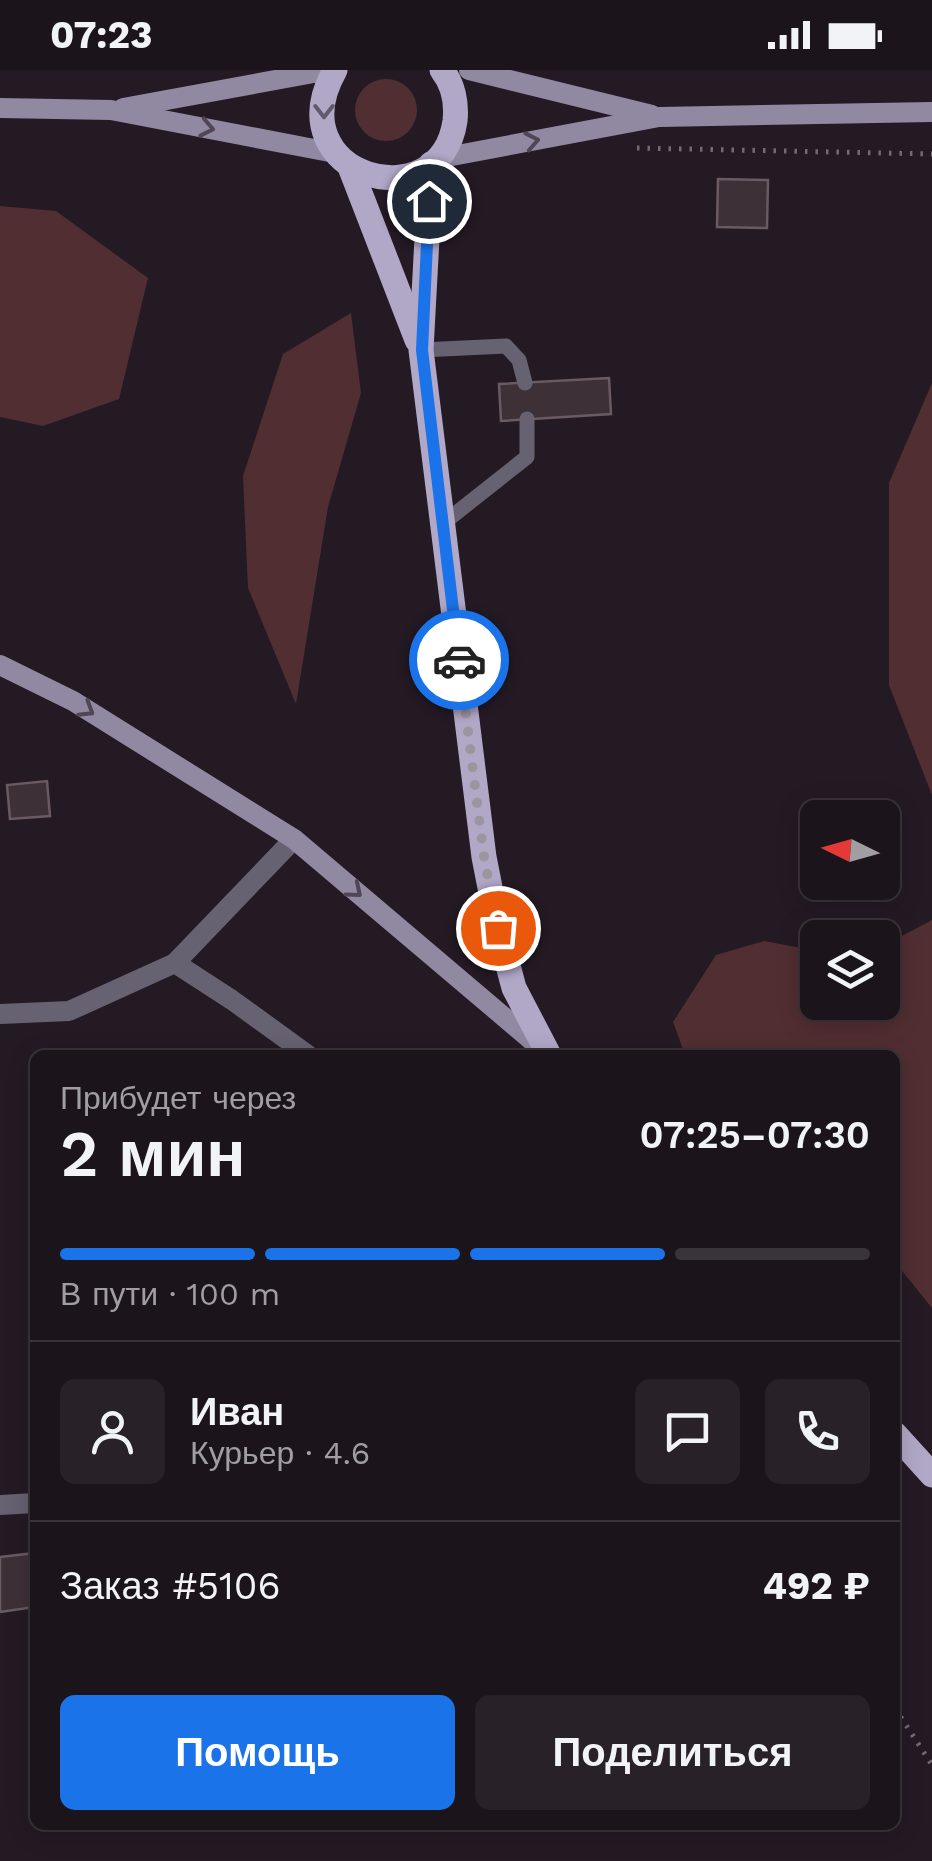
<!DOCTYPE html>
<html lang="ru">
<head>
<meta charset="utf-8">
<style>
	body { margin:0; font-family:"Work Sans",sans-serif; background:#282128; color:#f1f3f6; height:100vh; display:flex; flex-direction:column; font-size:38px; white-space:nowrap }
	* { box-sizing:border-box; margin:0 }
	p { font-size:32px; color:#a09ea3 }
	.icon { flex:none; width:55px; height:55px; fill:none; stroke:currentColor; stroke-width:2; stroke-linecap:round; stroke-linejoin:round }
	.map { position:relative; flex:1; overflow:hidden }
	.side { position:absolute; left:30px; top:980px; width:870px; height:780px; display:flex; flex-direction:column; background:#1b141b; border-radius:15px; box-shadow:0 5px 25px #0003,0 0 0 2px #39333a }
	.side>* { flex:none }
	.needle { width:65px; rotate:275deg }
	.fabs { position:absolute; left:800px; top:730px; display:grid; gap:20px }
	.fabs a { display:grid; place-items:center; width:100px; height:100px; border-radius:15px; background:#1b141b; box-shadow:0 5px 25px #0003,0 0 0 2px #39333a; font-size:50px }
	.pin { position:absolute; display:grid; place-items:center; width:85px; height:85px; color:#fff; margin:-42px; border:5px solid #fff; border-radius:50%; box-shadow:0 2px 10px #0007 }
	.courier { position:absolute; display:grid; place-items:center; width:100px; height:100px; margin:-50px; border:8px solid #1a73e8; border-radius:50%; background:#fff; color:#222; box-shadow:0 2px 12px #0007 }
	.head em { font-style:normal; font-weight:600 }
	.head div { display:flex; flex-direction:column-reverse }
	.head { display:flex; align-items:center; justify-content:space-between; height:170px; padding:0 30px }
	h1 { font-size:65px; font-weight:600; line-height:75px }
	.bar { display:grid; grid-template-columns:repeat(4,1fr); gap:15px 10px; align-content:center; height:120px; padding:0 30px }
	.bar i { height:12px; border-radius:8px; background:#39333a }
	.bar .selected { background:#1a73e8 }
	.bar p { grid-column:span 4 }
	.line { display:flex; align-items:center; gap:25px; padding:0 30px; border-top:2px solid #39333a }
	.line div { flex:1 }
	.round { display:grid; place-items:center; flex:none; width:105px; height:105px; border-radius:15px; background:#282128 }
	.action { display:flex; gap:20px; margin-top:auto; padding:20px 30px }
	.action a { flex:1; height:115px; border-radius:15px; background:#1a73e8; color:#fff; font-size:40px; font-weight:600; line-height:115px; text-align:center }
	.action a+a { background:#282128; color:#f1f3f6 }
	.status { display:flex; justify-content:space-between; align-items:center; height:70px; padding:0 50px; background:#1b141b; direction:ltr }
	.status svg { height:28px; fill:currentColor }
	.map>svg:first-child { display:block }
</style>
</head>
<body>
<div class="status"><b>07:23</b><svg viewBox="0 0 49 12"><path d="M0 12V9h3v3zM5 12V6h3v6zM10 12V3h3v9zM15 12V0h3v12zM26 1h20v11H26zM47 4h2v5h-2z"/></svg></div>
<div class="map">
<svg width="932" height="1791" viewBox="0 0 932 1791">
	<rect width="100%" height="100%" fill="#241a24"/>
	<g fill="#512e32">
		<circle cx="386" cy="40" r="31"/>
		<polygon points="0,136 56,141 148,208 119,329 43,356 0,347"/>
		<polygon points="351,243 361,323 328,437 296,634 248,518 243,406 283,284"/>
		<polygon points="932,313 932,725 889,615 889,413"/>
		<polygon points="932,850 932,1238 895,1192 895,985 685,985 673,952 716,885 764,871 817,881 818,932 882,932 883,876"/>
	</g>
	<g fill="#3e3037" stroke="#6a5a62" stroke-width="2.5">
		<polygon points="718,109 768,110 767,158 717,157"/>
		<polygon points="609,308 611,344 501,351 499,314"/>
		<polygon points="47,711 50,746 10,749 7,715"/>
		<polygon points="35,1483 35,1537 0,1542 0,1487"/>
	</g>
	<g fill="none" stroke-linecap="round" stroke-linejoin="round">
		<g stroke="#736b74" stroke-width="5" stroke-dasharray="2.5 8" stroke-linecap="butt">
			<polyline points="637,78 932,84"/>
			<polyline points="895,1638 932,1695"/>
		</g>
		<g stroke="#676272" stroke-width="15">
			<polyline points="421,280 506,276 519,290 525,313"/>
			<polyline points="441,455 527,387 527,349"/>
		</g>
		<g stroke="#676272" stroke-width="20">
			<polyline points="175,893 232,930 308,985"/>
			<polyline points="0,944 69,941 175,893 294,769"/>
			<polyline points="0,1435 35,1433"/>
		</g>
		<g stroke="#9189a2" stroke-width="20">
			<polyline points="469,0 652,45"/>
			<polyline points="0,38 111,40 335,83"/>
			<polyline points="123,38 330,0"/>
			<polyline points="436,89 659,47 932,42"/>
			<polyline points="0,595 73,631 294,769 543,980"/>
		</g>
		<g stroke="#b1a7c7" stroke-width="25">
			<path d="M335,0c-60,106 105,153 120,51 2,-18 -2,-37 -13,-51"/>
			<polyline points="431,94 421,280 484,787 498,858 514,918 549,985"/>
			<polyline points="350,97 417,270"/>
			<polyline points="895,1364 932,1405"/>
		</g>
	</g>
	<defs><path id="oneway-chevron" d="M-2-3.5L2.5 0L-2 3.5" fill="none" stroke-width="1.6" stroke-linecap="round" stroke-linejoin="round" transform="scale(2.5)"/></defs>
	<use stroke="#63596d" href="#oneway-chevron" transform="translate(324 41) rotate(90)"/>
	<g stroke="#504656">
		<use href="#oneway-chevron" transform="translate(207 58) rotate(11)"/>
		<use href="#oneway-chevron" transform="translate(532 71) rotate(-11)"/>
		<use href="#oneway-chevron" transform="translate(87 640) rotate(32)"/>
		<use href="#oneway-chevron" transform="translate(355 821) rotate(40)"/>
	</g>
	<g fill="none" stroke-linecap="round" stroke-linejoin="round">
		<polyline stroke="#9c959d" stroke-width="10" stroke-dasharray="0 18" points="459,590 484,787 498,858"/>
		<polyline stroke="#1a73e8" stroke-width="12" points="429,131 422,280 459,590"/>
	</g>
</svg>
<div class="fabs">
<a><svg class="needle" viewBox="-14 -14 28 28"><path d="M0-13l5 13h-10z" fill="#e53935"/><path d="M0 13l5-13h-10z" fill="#a09ea3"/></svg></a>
<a><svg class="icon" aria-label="layers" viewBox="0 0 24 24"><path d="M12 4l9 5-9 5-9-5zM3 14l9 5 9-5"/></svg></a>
</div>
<div class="pin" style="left:498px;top:858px;background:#ea580c"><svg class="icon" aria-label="bag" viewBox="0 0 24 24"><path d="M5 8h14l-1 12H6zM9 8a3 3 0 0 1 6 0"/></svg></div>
<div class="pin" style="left:429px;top:131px;background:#1f2937"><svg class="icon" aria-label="home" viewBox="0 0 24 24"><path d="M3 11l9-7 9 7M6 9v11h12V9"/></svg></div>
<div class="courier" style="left:459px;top:590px"><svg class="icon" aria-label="car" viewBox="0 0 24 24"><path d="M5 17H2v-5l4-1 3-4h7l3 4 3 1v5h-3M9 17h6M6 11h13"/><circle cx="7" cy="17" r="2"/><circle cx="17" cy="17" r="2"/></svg></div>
<section class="side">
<div class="head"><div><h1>2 мин</h1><p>Прибудет через</p></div><em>07:25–07:30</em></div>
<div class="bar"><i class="selected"></i><i class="selected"></i><i class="selected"></i><i></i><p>В пути · 100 m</p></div>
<div class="line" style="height:180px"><a class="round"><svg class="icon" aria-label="person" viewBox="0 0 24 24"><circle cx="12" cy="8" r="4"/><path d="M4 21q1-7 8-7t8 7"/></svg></a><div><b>Иван</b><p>Курьер · 4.6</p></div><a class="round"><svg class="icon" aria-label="chat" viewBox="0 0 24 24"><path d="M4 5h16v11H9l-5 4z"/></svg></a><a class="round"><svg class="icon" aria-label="phone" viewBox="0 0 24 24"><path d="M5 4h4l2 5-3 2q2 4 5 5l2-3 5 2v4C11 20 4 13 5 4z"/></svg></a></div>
<div class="line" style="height:130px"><div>Заказ #5106</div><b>492 ₽</b></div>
<div class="action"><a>Помощь</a><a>Поделиться</a></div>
</section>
</div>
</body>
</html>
